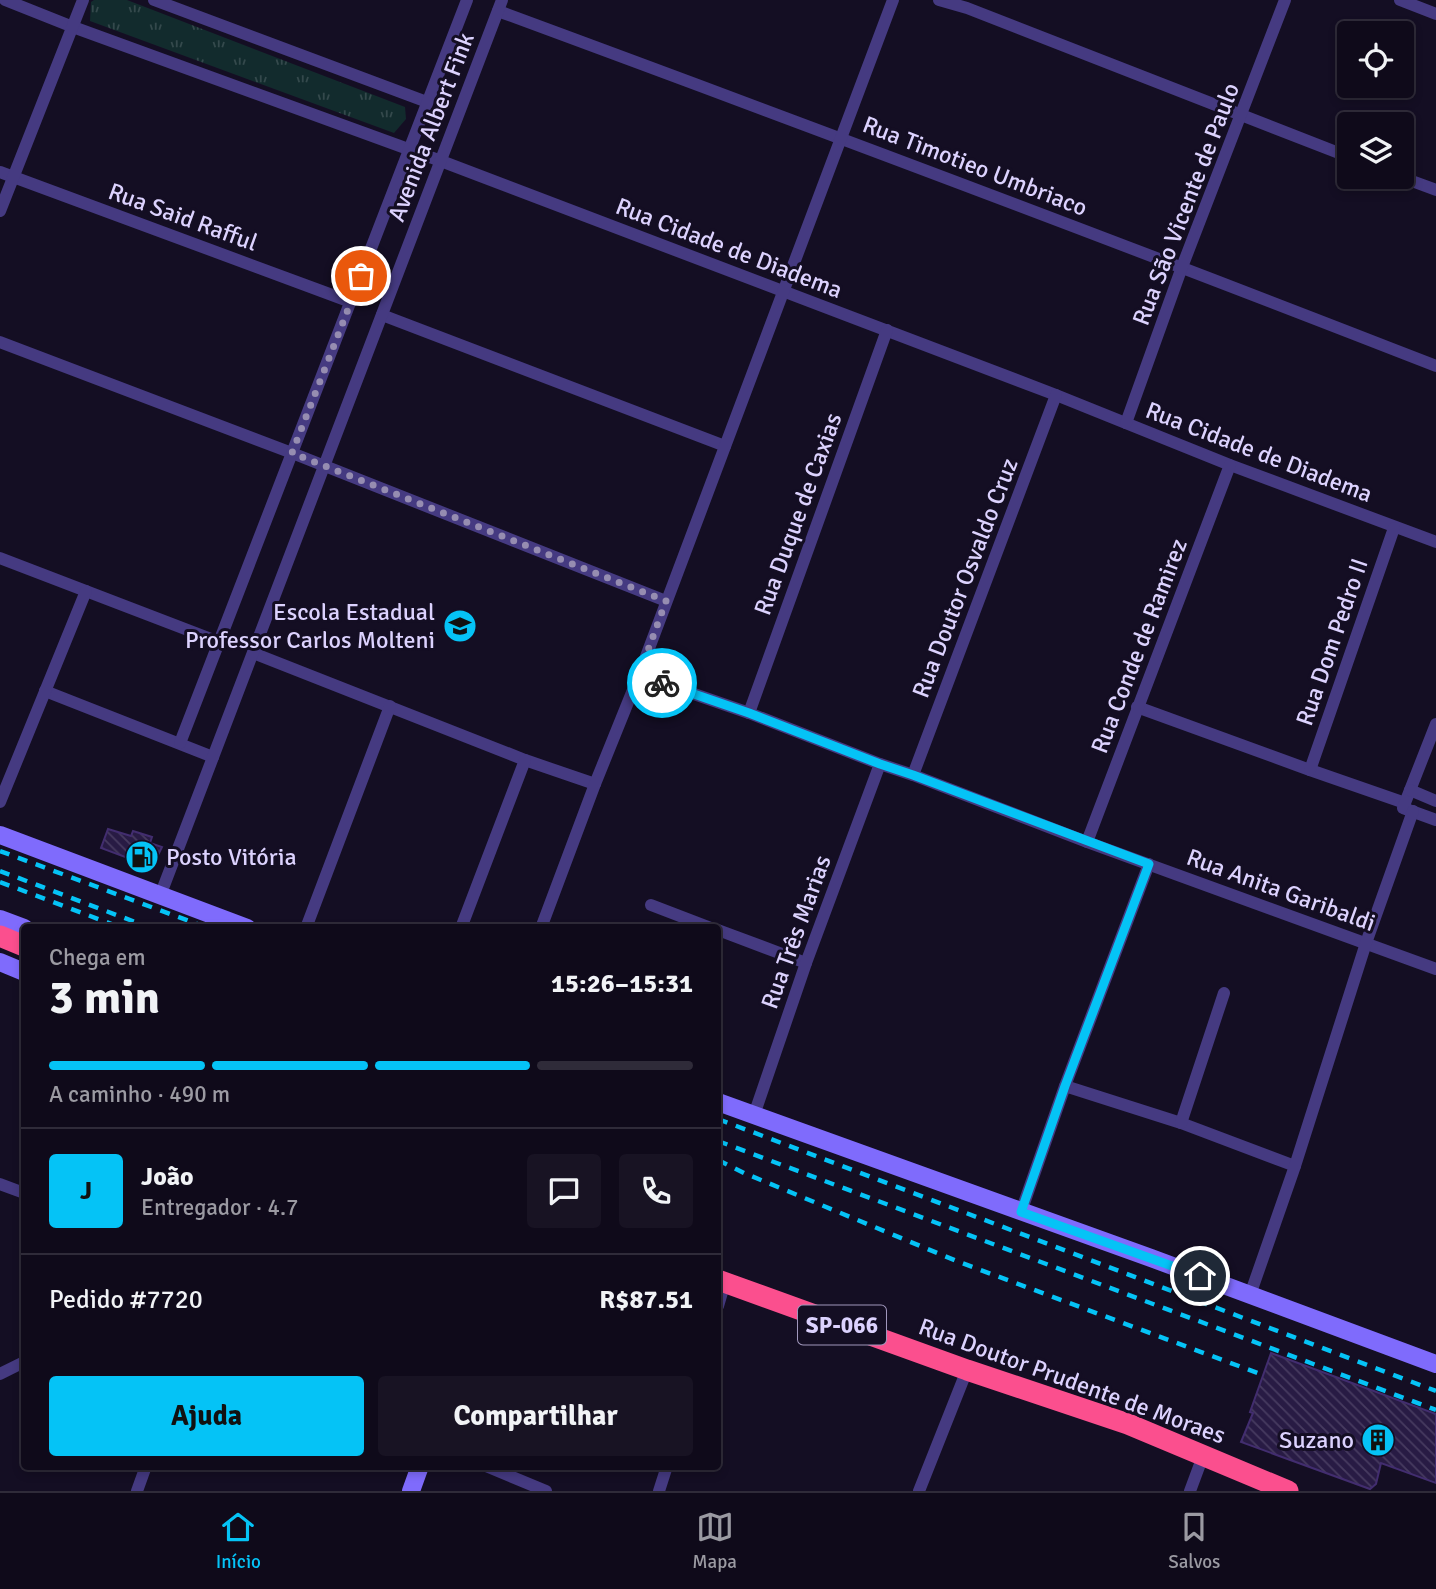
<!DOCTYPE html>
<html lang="pt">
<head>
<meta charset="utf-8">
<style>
	body { margin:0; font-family:Signika,sans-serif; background:#181323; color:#f1f3f6; height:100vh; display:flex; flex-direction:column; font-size:26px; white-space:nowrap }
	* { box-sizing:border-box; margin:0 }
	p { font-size:23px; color:#9b9aa2 }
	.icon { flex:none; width:38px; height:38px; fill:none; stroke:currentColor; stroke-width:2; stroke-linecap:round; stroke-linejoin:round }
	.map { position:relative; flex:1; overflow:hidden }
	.side { position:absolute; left:21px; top:924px; width:700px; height:546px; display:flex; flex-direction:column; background:#0f0a1a; border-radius:7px; box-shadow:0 4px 10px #0003,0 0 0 2px #2f2b39 }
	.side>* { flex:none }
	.buttons { position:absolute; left:1337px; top:21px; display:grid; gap:14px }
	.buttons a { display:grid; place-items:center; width:77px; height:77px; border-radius:7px; background:#0f0a1a; box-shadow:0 4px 10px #0003,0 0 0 2px #2f2b39; font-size:35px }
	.pin { position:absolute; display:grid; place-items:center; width:60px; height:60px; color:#fff; margin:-30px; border:4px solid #fff; border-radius:50%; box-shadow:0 2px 7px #0007 }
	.courier { position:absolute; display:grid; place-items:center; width:70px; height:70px; margin:-35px; border:5px solid #05c3f6; border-radius:50%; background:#fff; color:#222; box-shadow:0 2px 9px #0007 }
	.head em { font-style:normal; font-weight:700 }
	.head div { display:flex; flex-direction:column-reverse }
	.head { display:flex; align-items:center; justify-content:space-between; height:119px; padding:0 28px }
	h1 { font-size:46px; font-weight:700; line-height:52px }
	.bar { display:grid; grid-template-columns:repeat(4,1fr); gap:10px 7px; align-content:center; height:84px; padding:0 28px }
	.bar i { height:9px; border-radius:5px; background:#2f2b39 }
	.bar .active { background:#05c3f6 }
	.bar p { grid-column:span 4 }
	.line { display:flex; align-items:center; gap:18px; padding:0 28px; border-top:2px solid #2f2b39 }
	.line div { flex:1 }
	.round { display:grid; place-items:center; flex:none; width:74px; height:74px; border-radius:7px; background:#181323 }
	.cta { display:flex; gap:14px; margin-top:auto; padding:14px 28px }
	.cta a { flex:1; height:80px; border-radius:7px; background:#05c3f6; color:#111; font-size:28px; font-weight:700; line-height:80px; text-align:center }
	.cta a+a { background:#181323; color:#f1f3f6 }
	.dock { display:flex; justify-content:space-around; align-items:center; height:98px; border-top:2px solid #2f2b39; background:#0f0a1a; font-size:19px; color:#9b9aa2 }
	.dock a { display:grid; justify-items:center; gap:4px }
	.dock .active { color:#05c3f6 }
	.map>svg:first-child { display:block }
</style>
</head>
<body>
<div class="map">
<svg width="1436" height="1491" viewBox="0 0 1436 1491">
	<defs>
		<pattern id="park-tufts" width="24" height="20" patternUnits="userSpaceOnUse" patternTransform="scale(1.75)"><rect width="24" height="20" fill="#122b2d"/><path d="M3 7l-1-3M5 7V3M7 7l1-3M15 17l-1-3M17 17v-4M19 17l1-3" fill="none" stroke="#34494c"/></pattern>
		<pattern id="building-back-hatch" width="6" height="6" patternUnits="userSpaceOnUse" patternTransform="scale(1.75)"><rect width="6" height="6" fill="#281b44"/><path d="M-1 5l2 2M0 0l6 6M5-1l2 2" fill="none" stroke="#473b60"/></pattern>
	</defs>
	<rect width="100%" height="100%" fill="#140e23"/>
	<polygon fill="url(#park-tufts)" points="94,0 127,0 405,107 406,119 394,133 90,21 91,2"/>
	<g fill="url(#building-back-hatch)" stroke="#422d6f" stroke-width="2">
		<polygon points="108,829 131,836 133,831 152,837 150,843 162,847 152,867 101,848"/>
		<polygon points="1271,1353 1436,1414 1436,1483 1381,1463 1376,1484 1370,1489 1241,1442 1253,1413 1250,1412"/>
	</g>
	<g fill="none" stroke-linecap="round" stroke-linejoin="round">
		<g stroke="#453a81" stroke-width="12">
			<polyline points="5,0 73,27 441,161 1056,395 1230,465 1436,542"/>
			<polyline points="154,0 427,102"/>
			<polyline points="939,0 967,8 1349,157"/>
			<polyline points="1400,0 1436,14"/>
			<path d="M498,11c314,116 626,233 938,355"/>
			<polyline points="0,172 351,302"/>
			<polyline points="1401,177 1436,190"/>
			<polyline points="0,211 83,0"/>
			<polyline points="382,315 725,446"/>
			<polyline points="0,342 292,453 666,601"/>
			<polyline points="1126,423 1182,267 1285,0"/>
			<polyline points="0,558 219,642"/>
			<polyline points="253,653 525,760 595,784"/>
			<polyline points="639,675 749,713 880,764 913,775 1087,842 1436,969"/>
			<polyline points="45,691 213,757"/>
			<polyline points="1137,707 1310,770 1405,803"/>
			<polyline points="749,713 887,330"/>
			<polyline points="1436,724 1403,808 1436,820"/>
			<polyline points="180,743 467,0"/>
			<polyline points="1310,770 1394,528"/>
			<polyline points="913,775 1056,395"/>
			<polyline points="1410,790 1436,801"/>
			<polyline points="0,802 86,591"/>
			<polyline points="1087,842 1230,465"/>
			<polyline points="160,896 502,0"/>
			<polyline points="651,905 711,928"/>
			<polyline points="306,928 390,706"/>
			<polyline points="461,928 525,760"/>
			<polyline points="541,928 595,784 639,675 893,0"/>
			<polyline points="718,930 806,963"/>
			<polyline points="1065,1086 1181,1123 1295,1166"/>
			<polyline points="754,1115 806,963 880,764"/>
			<polyline points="1181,1123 1224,993"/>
			<polyline points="0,1184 24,1193"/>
			<polyline points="1021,1212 1065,1086 1149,864"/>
			<polyline points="1250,1295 1295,1166 1366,943 1413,811"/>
			<polyline points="718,1306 725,1282"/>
			<polyline points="0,1374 24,1362"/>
			<polyline points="486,1466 546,1491"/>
			<polyline points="137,1491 146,1466"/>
			<polyline points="659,1491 667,1466"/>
			<polyline points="919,1491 967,1370"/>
			<polyline points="1190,1491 1203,1456"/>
		</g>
		<g stroke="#7f6bfc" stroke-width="18">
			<polyline points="0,835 247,928"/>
			<polyline points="0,919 24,928"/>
			<polyline points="0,962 24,972"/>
			<polyline points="718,1102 1151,1258 1436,1364"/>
			<polyline points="411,1491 420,1466"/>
		</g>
		<g stroke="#fb4f8e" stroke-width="21">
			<polyline points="0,936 24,946"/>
			<polyline points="718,1280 967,1370 1128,1424 1288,1491"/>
		</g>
		<g stroke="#05c3f6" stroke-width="4.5" stroke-dasharray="10 9" stroke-linecap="butt">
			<polyline points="0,851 208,928"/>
			<polyline points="0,871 151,928"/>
			<polyline points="0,882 122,928"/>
			<polyline points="718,1119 1436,1391"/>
			<polyline points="718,1141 1436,1410"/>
			<polyline points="718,1160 744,1173 959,1262 1263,1375"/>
		</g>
	</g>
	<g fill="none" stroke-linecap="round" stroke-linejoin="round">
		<polyline stroke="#968db1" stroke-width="7" stroke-dasharray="0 12.6" points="361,276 292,453 666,601 639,675 662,683"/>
		<polyline stroke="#05c3f6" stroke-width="9" points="662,683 749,713 880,764 913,775 1149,864 1065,1086 1021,1212 1200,1276"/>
	</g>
	<defs>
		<symbol id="school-disc" viewBox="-11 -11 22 22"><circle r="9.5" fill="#05c3f6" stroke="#140e23"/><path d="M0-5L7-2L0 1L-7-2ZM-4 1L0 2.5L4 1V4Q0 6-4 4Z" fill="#111"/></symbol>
		<symbol id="fuel-disc" viewBox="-11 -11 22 22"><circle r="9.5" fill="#05c3f6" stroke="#140e23"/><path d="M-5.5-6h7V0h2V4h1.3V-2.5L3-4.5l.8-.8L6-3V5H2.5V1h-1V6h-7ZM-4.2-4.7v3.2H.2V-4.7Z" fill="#111"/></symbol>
		<symbol id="building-disc" viewBox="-11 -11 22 22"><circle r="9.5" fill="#05c3f6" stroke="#140e23"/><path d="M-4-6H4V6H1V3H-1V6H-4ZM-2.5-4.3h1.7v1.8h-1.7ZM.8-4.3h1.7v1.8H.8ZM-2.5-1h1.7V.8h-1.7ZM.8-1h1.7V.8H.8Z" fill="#111"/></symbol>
	</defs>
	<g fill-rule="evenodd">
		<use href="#school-disc" x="441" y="607" width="38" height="38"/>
		<use href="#fuel-disc" x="123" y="838" width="38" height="38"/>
		<use href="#building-disc" x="1359" y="1421" width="38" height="38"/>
	</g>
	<g text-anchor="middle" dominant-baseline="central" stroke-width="6" stroke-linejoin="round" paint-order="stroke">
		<rect fill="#140e23" stroke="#a097bc" stroke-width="2" x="798" y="1305.5" width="88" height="39" rx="5"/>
		<g font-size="23" font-weight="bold" fill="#dcd2fe">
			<text x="842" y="1325">SP-066</text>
		</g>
		<g font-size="24" fill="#dcd2fe" stroke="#140e23">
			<text transform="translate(431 127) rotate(-69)">Avenida Albert Fink</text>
			<text transform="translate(975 166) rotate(21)">Rua Timotieo Umbriaco</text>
			<text transform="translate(1186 204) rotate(-69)">Rua São Vicente de Paulo</text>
			<text transform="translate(183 217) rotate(20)">Rua Said Rafful</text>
			<text transform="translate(729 248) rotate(21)">Rua Cidade de Diadema</text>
			<text transform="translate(1259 452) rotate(21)">Rua Cidade de Diadema</text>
			<text transform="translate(798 514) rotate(-70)">Rua Duque de Caxias</text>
			<text transform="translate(965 578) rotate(-69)">Rua Doutor Osvaldo Cruz</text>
			<text transform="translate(1332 642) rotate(-71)">Rua Dom Pedro II</text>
			<text transform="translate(1139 646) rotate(-69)">Rua Conde de Ramirez</text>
			<text transform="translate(1281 890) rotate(20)">Rua Anita Garibaldi</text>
			<text transform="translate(796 932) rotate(-70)">Rua Três Marias</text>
			<text transform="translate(1072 1381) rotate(20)">Rua Doutor Prudente de Moraes</text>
		</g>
		<g font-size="24" fill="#dcd2fe" stroke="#140e23" text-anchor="end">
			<text x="435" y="612">Escola Estadual<tspan x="435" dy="28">Professor Carlos Molteni</tspan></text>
			<text x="166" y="857" text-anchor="start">Posto Vitória</text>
			<text x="1354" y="1440">Suzano</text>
		</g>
	</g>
</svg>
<div class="buttons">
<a><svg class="icon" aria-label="locate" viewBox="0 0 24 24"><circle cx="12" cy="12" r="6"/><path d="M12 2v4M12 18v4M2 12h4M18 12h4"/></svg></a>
<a><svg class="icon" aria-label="layers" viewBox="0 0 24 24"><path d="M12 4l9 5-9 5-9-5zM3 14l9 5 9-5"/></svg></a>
</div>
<div class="pin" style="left:361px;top:276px;background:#ea580c"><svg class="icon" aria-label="bag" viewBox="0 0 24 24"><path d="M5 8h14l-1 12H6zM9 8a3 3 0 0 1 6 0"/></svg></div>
<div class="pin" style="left:1200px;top:1276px;background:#1f2937"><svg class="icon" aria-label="home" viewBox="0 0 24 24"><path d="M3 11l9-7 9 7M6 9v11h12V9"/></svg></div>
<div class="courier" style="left:662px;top:683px"><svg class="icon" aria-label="bike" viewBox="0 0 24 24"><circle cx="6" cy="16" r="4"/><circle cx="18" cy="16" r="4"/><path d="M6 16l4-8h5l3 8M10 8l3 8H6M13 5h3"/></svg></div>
<section class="side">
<div class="head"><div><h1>3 min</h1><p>Chega em</p></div><em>15:26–15:31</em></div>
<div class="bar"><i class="active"></i><i class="active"></i><i class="active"></i><i></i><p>A caminho · 490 m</p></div>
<div class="line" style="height:126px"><b class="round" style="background:#05c3f6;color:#111">J</b><div><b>João</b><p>Entregador · 4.7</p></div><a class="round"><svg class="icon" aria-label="chat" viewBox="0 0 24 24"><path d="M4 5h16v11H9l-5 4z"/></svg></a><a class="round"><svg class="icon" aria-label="phone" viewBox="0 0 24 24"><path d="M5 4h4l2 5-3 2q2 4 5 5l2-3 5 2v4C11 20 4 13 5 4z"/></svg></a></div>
<div class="line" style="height:91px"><div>Pedido #7720</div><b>R$87.51</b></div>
<div class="cta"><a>Ajuda</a><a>Compartilhar</a></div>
</section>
</div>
<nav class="dock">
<a class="active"><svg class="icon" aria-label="home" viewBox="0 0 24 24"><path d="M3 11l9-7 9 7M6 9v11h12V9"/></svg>Início</a>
<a><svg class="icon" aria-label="map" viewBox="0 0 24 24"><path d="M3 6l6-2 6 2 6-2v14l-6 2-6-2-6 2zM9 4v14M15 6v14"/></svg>Mapa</a>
<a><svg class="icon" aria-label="saved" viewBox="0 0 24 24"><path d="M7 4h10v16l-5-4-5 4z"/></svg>Salvos</a>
</nav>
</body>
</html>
